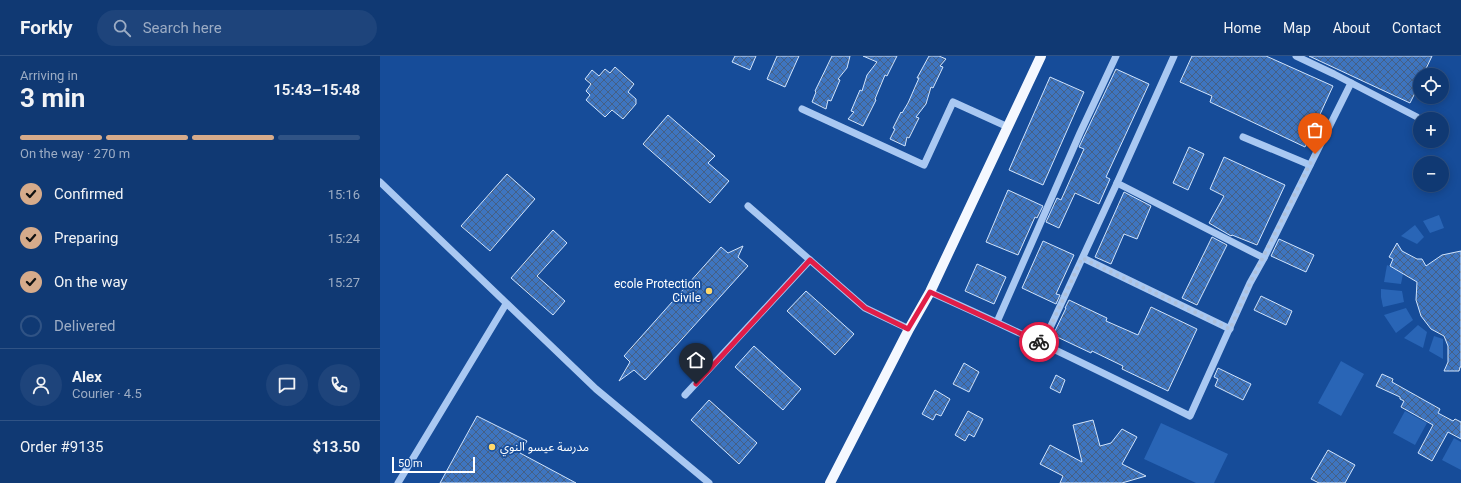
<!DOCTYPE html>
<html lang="en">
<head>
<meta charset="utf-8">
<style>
	body { margin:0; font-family:Roboto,"Noto Sans Arabic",sans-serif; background:#1e447b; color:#f1f3f6; height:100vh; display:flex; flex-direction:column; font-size:15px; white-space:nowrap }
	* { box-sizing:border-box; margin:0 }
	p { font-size:13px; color:#9cacc4 }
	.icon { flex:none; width:22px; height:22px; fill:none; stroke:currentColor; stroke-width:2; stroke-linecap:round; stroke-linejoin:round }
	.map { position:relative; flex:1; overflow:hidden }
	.side { display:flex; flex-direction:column; background:#103973; width:380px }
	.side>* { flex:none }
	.controls { position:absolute; left:1033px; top:12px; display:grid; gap:8px }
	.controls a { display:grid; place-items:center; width:36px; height:36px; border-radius:50%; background:#103973; box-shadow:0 2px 10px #0003,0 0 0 1px #305385; font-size:20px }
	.scale { position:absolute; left:12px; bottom:10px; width:83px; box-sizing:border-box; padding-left:4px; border:2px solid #fff; border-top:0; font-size:11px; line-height:14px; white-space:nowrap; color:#fff; -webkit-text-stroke:3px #164c99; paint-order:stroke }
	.pin { position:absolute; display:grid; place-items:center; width:34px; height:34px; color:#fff; margin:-41px -17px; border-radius:50% 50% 50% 0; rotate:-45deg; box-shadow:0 0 4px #0007 }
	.pin .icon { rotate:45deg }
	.courier { position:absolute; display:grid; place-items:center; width:40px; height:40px; margin:-20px; border:3px solid #e11d48; border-radius:50%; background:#fff; color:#222; box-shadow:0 1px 5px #0007 }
	.head em { font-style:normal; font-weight:700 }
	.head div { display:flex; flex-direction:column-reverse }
	.head { display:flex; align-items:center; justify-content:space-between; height:68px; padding:0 20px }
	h1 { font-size:26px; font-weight:700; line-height:30px }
	.bar { display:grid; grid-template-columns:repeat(4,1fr); gap:6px 4px; align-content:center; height:48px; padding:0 20px }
	.bar i { height:5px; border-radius:3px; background:#305385 }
	.bar .on { background:#d6ab8b }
	.bar p { grid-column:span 4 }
	.line { display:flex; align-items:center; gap:10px; padding:0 20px; border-top:1px solid #305385 }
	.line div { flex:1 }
	.round { display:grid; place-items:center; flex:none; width:42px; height:42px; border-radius:21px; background:#1e447b }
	ol { padding:0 20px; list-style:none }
	li { display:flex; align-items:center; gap:12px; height:44px }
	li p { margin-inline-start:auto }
	li .icon { padding:4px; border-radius:50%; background:#d6ab8b; color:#111; stroke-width:4 }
	li:last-child { color:#9cacc4 }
	li i { width:22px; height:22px; border:2px solid #305385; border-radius:50% }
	header { display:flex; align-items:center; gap:24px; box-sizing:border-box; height:56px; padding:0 20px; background:#103973; border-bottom:1px solid #305385 }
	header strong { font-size:19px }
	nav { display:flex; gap:22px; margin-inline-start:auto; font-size:14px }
	.search { width:280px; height:36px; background:#1e447b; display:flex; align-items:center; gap:10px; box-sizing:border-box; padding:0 14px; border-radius:22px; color:#9cacc4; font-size:15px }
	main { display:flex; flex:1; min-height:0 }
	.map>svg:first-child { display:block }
</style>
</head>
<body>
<header>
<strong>Forkly</strong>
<div class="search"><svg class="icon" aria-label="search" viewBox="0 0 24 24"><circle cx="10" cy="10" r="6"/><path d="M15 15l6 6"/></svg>Search here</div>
<nav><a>Home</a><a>Map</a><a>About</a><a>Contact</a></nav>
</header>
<main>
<section class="side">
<div class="head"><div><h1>3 min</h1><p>Arriving in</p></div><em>15:43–15:48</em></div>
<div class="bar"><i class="on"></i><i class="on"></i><i class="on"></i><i></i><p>On the way · 270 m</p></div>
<ol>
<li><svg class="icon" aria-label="check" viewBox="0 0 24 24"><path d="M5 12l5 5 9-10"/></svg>Confirmed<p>15:16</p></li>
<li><svg class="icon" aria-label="check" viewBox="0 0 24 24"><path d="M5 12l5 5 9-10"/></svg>Preparing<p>15:24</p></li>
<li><svg class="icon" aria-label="check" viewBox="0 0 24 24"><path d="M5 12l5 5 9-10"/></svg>On the way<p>15:27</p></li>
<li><i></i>Delivered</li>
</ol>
<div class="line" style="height:72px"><a class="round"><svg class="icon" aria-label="person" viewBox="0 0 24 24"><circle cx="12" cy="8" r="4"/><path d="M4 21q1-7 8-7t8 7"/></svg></a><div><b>Alex</b><p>Courier · 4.5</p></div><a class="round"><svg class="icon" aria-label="chat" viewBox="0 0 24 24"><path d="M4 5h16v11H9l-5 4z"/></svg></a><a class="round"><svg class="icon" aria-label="phone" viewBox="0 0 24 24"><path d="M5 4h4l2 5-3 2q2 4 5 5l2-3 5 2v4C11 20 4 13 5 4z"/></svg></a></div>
<div class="line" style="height:52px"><div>Order #9135</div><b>$13.50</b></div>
</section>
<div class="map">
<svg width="1081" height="427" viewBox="0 0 1081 427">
	<defs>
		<pattern id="building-cross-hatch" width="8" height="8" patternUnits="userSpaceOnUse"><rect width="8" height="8" fill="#3e75c0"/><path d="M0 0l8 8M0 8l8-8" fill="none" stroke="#456086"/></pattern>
	</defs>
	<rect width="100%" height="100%" fill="#164c99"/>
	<g fill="#2965b6">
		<polygon points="1059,159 1064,172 1050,177 1043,165"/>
		<polygon points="1035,169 1044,181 1037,188 1021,180"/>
		<polygon points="1007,209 1023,218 1021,228 1004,226"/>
		<polygon points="1001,233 1022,235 1024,246 1003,251 1001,241"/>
		<polygon points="1026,252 1033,264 1016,277 1004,259"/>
		<polygon points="1038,269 1047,276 1043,292 1024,282"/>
		<polygon points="1054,280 1063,283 1063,303 1049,295"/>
		<polygon points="961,305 984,318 961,360 938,347"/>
		<polygon points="1025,355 1047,367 1035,389 1013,377"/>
		<polygon points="781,367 848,398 834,427 816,427 764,403"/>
		<polygon points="1074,382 1081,386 1081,414 1062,404"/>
	</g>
	<g fill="url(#building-cross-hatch)" stroke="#d1e4fc">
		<polygon points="355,0 376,0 370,14 352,6"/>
		<polygon points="397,0 419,0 405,31 387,23"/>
		<polygon points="452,0 470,0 467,12 458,23 460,24 451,45 448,44 446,53 432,46 436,36 435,35"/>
		<polygon points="483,0 517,0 507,20 505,19 495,43 496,44 483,70 468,63 474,56 471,55 480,34 482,35 487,19 497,6"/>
		<polygon points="549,0 559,0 566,3 560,10 563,11 553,32 551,31 546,48 536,61 539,62 529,82 527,81 525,90 510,83 515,73 513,72 521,56 522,57 528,47 539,22 537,22"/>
		<polygon points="812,0 886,0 953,30 925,91 830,46 832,40 800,26"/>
		<polygon points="929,0 1052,0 1043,19 1040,19 1040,27 1030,47"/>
		<polygon points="235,11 254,28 248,36 256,43 256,48 243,63 232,54 225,61 206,44 210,39 206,35 211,28 205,23 212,14 219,20 225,13 230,17"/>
		<polygon points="736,13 769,28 726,121 730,123 719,148 695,137 679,172 666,166 677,142 681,144 704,93 699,91"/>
		<polygon points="670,21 704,36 663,129 629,114"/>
		<polygon points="288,59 335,100 328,107 349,125 330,147 263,88"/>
		<polygon points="809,91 824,98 808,134 793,127"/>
		<polygon points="844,101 905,129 877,189 852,179 851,180 829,167 844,140 830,133"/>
		<polygon points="127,118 155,143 110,195 81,170"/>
		<polygon points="628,134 663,150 657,162 655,161 638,199 606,186"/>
		<polygon points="744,136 771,150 757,183 744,178 731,208 715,201"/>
		<polygon points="173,174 187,187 157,220 185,245 173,259 131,222"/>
		<polygon points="832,181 847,189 817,249 802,242"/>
		<polygon points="899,183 934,199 926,216 891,200"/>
		<polygon points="663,185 694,199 676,238 680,239 676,248 642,232"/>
		<polygon points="1017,187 1022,195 1037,203 1042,203 1046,210 1062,199 1081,195 1081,311 1080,311 1079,315 1064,315 1068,306 1068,290 1064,280 1051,273 1041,260 1036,244 1037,226 1010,210 1013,203 1009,201"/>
		<polygon points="363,190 358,201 368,210 265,324 254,314 239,325 250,306 244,300 341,191 348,197"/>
		<polygon points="597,208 626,221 614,248 585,235"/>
		<polygon points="426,235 474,278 455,299 407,255"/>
		<polygon points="881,240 912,255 906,269 874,254"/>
		<polygon points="689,244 727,262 726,265 758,279 771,251 817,273 788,335 742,313 743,310 712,295 711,297 673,279 686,252 685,252"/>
		<polygon points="374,290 421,333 403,354 355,311"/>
		<polygon points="584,307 599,316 589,336 573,328"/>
		<polygon points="838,312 871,328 863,344 835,330 838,323 834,321"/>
		<polygon points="1002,318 1013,323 1012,326 1060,353 1058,357 1073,365 1075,363 1081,366 1081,383 1068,376 1052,405 1038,397 1053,369 1021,351 1024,345 1020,343 1020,341 996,330"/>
		<polygon points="676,319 685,324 680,337 670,332"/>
		<polygon points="555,334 570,343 561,360 556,358 553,364 542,358"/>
		<polygon points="329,344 377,387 359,408 311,364"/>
		<polygon points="588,355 603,363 594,381 589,378 585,385 575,379"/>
		<polygon points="97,360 147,385 140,397 196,427 60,427"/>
		<polygon points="713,364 720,390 731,387 742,373 757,381 742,408 766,420 742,427 680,427 683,420 660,408 670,389 702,406 693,369"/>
		<polygon points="948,394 975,409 965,427 939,427 931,423"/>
	</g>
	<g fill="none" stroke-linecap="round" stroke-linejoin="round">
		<g stroke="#a9c8f2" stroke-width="7">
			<polyline points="794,0 737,127 884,202 971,27"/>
			<polyline points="916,0 954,18 1037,61"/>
			<polyline points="422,53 544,109 573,46 628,71"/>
			<polyline points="863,81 930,109"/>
			<polyline points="0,126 216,333 329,427"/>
			<polyline points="368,150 485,252 529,273"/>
			<polyline points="703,202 850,273"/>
			<path d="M550,236c88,39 174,81 260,124l60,-133 14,-25"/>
			<polyline points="617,266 700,77 736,0"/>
			<polyline points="663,287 737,127"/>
			<polyline points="305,339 430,204"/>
			<polyline points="18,427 126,248"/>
		</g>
		<polyline stroke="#f4f8ff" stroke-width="10" points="450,427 529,273 550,236 661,0"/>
	</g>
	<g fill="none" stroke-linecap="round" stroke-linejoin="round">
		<polyline stroke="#adc0db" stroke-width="4" stroke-dasharray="0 7.2" points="659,286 663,287 702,202 850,273 870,227 935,98"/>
		<polyline stroke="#e11d48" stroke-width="5" points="316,328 430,204 485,252 528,273 550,236 659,286"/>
	</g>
	<g fill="#ffd86a" stroke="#164c99" stroke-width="1.5">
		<circle cx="329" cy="235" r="4"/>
		<circle cx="112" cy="391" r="4"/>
	</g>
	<g text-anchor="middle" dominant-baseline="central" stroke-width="3.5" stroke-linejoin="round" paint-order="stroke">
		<g font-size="12" fill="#fff" stroke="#164c99" text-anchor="end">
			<text x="321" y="228">ecole Protection<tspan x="321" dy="14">Civile</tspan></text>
			<text x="120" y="391" text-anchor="start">مدرسة عيسو النوي</text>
		</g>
	</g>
</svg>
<div class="controls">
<a><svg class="icon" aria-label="locate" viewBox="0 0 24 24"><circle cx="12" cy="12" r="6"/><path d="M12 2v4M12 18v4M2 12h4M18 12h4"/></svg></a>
<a>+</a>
<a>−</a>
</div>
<div class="scale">50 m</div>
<div class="pin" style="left:935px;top:98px;background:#ea580c"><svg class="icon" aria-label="bag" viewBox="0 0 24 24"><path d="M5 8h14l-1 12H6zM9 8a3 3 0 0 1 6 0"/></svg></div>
<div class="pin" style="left:316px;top:328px;background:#1f2937"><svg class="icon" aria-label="home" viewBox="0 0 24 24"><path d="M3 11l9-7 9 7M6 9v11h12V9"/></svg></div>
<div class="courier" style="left:659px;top:286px"><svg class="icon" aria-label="bike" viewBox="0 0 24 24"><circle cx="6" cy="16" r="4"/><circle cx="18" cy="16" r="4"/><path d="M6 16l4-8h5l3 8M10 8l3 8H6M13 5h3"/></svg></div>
</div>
</main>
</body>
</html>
